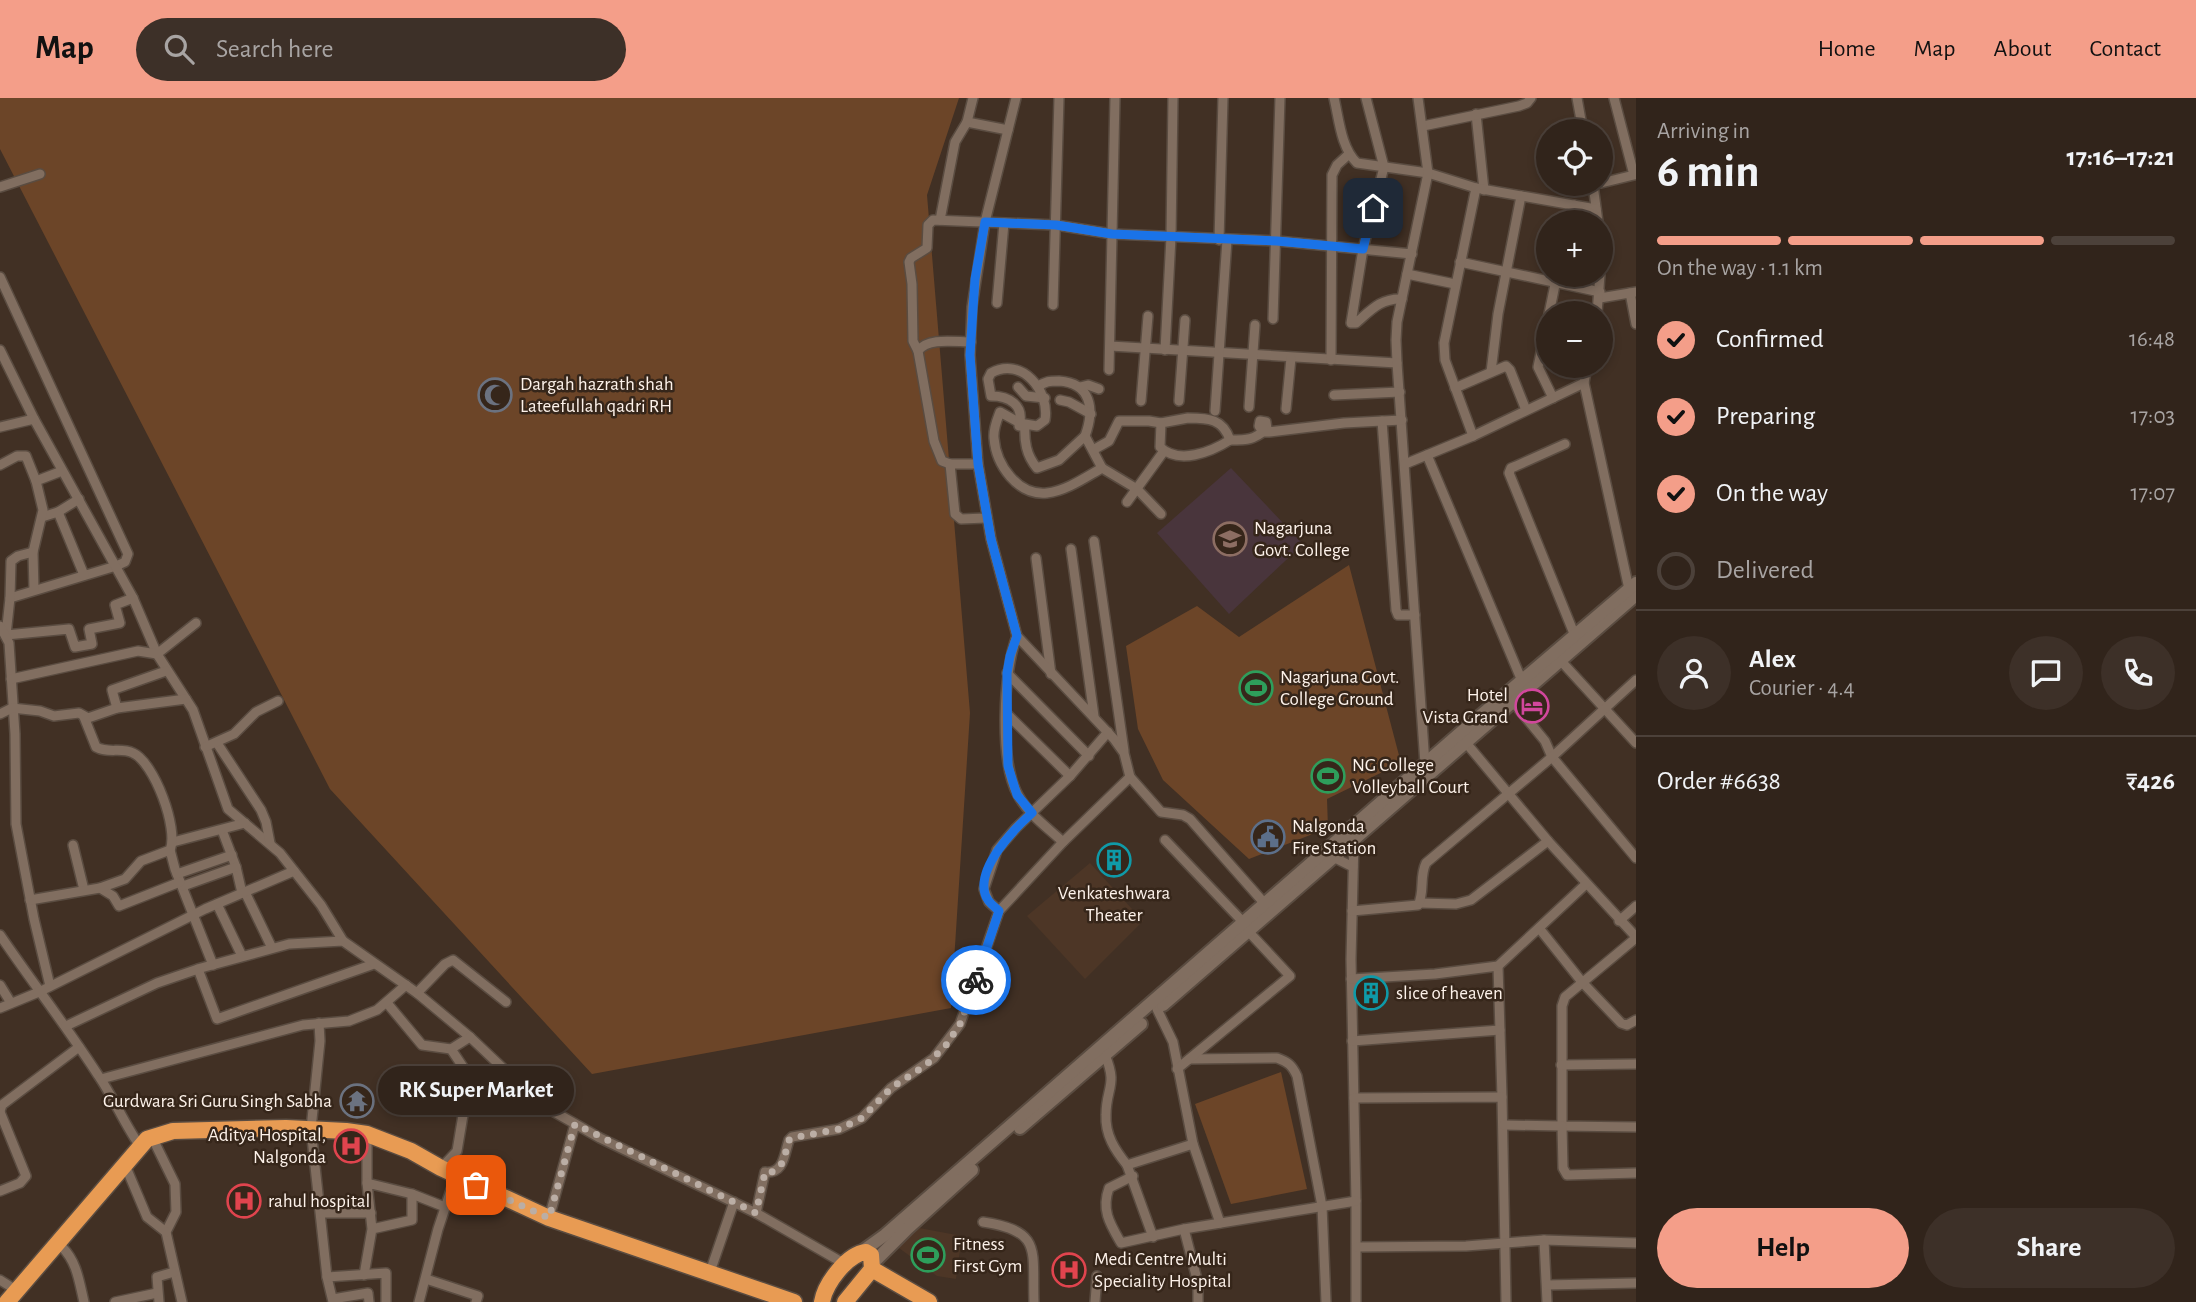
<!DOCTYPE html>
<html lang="en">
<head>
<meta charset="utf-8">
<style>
	body { margin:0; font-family:"Alegreya Sans",sans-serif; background:#3d3028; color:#f1f3f6; height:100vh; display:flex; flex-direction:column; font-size:26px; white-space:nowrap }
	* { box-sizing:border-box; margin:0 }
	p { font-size:23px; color:#a8a4a3 }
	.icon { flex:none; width:38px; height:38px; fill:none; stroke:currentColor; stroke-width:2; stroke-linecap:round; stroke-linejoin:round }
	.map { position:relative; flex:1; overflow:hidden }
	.panel { display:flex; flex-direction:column; background:#31241b; width:560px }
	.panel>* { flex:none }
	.buttons { position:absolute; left:1536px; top:21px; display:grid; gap:14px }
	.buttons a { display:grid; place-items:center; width:77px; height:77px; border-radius:50%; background:#31241b; box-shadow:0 4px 10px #0003,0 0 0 2px #4c413a; font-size:35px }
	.pin { position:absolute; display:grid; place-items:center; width:60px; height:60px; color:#fff; margin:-30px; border-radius:14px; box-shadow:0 4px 10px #0006 }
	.courier { position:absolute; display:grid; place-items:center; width:70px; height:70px; margin:-35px; border:5px solid #1a73e8; border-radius:50%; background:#fff; color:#222; box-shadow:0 2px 9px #0007 }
	.bubble { position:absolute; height:49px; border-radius:24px; background:#31241b; box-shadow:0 4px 10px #0003,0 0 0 2px #4c413a; font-size:23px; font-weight:700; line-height:49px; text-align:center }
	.summary em { font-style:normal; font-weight:700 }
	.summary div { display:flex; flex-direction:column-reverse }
	.summary { display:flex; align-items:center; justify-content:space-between; height:119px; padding:0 21px }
	h1 { font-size:46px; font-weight:700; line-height:52px }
	.bar { display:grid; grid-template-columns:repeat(4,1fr); gap:10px 7px; align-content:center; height:84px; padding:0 21px }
	.bar i { height:9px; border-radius:5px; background:#4c413a }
	.bar .current { background:#f49e89 }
	.bar p { grid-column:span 4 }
	.line { display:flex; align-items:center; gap:18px; padding:0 21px; border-top:2px solid #4c413a }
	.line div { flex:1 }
	.round { display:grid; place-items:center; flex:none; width:74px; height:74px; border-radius:37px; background:#3d3028 }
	ol { padding:0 21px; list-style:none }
	li { display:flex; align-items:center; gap:21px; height:77px }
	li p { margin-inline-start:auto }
	li .icon { padding:7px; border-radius:50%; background:#f49e89; color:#111; stroke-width:4 }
	li:last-child { color:#a8a4a3 }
	li i { width:38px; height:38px; border:4px solid #4c413a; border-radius:50% }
	.primary-button { display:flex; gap:14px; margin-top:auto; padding:14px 21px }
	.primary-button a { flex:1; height:80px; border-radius:42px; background:#f49e89; color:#111; font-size:28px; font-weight:700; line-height:80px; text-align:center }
	.primary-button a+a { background:#3d3028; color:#f1f3f6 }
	header { display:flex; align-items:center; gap:42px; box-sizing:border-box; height:98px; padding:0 35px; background:#f49e89; color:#111 }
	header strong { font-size:33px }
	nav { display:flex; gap:38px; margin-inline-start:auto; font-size:24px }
	.search { width:490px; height:63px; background:#3d3028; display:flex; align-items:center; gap:18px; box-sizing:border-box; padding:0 24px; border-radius:38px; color:#a8a4a3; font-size:26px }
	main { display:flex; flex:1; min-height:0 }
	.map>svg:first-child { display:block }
</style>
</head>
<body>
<header>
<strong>Map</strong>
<div class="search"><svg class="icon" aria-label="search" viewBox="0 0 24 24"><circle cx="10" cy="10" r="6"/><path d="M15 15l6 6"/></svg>Search here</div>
<nav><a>Home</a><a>Map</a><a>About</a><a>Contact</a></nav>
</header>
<main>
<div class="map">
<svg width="1636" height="1204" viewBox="0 0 1636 1204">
	<rect width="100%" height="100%" fill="#413024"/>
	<g fill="#4d3626">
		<polygon points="1090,765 1143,823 1085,881 1027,818"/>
		<polygon points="914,1129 962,1138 956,1181 937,1178 899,1150"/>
	</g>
	<polygon fill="#49353c" points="1231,370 1303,446 1229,516 1157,435"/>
	<g fill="#6c4528">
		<polygon points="0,0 959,0 927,97 970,615 951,910 592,976 330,691 0,51"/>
		<polygon points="1349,467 1401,665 1327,701 1328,730 1249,761 1163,682 1138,631 1126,548 1197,508 1239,539"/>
		<polygon points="1281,974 1307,1091 1231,1106 1195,1006"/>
	</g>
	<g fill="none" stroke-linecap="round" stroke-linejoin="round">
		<defs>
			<g id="street">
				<polyline points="973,0 967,24 1008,32"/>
				<path d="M1334,0c5,21 7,50 23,65l71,10 48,15"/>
				<path d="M1366,0l18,69 -21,82 -12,74h5c15,-13 25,-25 46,-24"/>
				<polyline points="1577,0 1583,33"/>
				<polyline points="1476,16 1484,92"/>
				<polyline points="1423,28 1519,8 1527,5 1531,0"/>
				<polyline points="1601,85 1634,77 1614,0"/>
				<polyline points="1593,87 1598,124"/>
				<polyline points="0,89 40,76"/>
				<polyline points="940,122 955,44 967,24"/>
				<polyline points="1570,124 1574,107"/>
				<polyline points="1219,142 1223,0"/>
				<polyline points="1460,164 1600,194"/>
				<polyline points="1407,176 1455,186"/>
				<polyline points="0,179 128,456 125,464 116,468 10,500 6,537 69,531 75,549 92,546 89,531 120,525 115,507 133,500"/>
				<polyline points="1630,195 1636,226"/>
				<polyline points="1600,200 1636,194"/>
				<polyline points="997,205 1004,125"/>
				<polyline points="1053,207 1059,0"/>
				<polyline points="1597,215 1600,177"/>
				<polyline points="1273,221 1280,0"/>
				<polyline points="1110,248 1397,265 1396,242 1397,224 1428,75 1418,0"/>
				<polyline points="0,252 34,321 133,500 157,556 193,612 228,711 280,755 321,807 343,843"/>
				<polyline points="1165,252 1171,139 1173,0"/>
				<polyline points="918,253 913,243 912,186 909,164 911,160 927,150 928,127 933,122 1056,127 1112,136 1277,143 1412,156"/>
				<polyline points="1331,262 1332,77 1337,67 1349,56"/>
				<polyline points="1397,265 1425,666"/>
				<polyline points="1587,268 1584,285 1629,491"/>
				<polyline points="1109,272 1115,0"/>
				<polyline points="1491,274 1498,216 1521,98"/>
				<polyline points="1018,289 1026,298 1045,300"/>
				<path d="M1038,289c7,-6 12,-6 21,-6 32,2 36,28 26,55"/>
				<polyline points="1080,289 1088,287 1099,291"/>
				<polyline points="1455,290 1506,268 1510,272 1526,312"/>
				<polyline points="1334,297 1400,294"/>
				<polyline points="1553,300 1538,269 1557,177"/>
				<polyline points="1060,302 1069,304 1091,316"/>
				<polyline points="1141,303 1148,218"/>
				<polyline points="1179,303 1185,222"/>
				<polyline points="1249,309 1255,227"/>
				<polyline points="1286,311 1291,260"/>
				<polyline points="1215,313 1227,142"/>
				<path d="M1188,320c21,0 35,1 42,22 -19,12 -51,25 -70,7l1,-24z"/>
				<polyline points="1382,323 1396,512 1398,517 1415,517"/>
				<path d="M1020,325l-20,-11c-3,8 -7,17 -6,26 2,27 24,58 53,55 19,-2 39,-16 55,-25l35,21 24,25"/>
				<path d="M1025,326l-6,2c6,-21 -10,-30 -28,-30l-3,-17 3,-6c31,-17 59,18 54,47l-8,6 -12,-2c-1,17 1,31 12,44l22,-8 26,-24 17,32"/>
				<polyline points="0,329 34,321"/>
				<polyline points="1473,338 1445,262 1444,245 1476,90 1596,111"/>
				<path d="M1230,342c18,0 23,0 37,-11l-1,-7 -6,-1 -1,5 4,6h6l75,-9 58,-3"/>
				<polyline points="1565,346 1516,368 1511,370 1509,375 1575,538"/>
				<polyline points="1093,352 1109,343 1119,323 1149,323 1161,325"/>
				<polyline points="1427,357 1522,583"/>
				<path d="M950,366l-8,-3 -8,-20 -16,-90c10,-14 37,-9 53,-9"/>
				<polyline points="978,366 950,366 955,416 961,421 986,420"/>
				<polyline points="1405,366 1473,338 1584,285"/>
				<polyline points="0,367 17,358 26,358 36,383"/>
				<polyline points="1127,404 1164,353"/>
				<polyline points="58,414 84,477"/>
				<polyline points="42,419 58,414 79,401"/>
				<polyline points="1094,443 1124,653"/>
				<polyline points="1071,451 1094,618"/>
				<polyline points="33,454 43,412 36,383 62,373"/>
				<polyline points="1036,460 1051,576"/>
				<polyline points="10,500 11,463 18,458 33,454 34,492"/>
				<polyline points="0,528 9,545 15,636 16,726 34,821 50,888"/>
				<path d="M1017,538c-14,35 -18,126 1,159 10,19 30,33 45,47"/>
				<polyline points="1561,563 1636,645"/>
				<polyline points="1007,575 1089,658"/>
				<polyline points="11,581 138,553 157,556 196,525"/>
				<polyline points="1513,604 1545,643 1552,659 1636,760"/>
				<polyline points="117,610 112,592 166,573"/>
				<polyline points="0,616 12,610 40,613 54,618 79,615 88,620 117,610 186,601"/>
				<polyline points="1007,616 1070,678"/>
				<polyline points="1462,640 1548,743 1636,839"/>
				<polyline points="217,645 261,712 266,724 270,745"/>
				<polyline points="205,649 234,636 256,614 278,603"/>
				<polyline points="1130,679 1161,714 1183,717 1190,721 1265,806"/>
				<polyline points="222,732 236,769 242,795"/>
				<polyline points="1165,742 1244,825"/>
				<polyline points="1354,742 1351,861 1356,1103 1356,1204"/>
				<polyline points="173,744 245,725"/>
				<polyline points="73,747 84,792"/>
				<polyline points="170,752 175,771 213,867"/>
				<polyline points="1333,759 1353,769"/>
				<polyline points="177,776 232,757"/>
				<polyline points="183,788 236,769"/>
				<polyline points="100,790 113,798 119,808 180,784"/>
				<polyline points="245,794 272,850"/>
				<path d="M30,802l70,-12 25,-9 16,-18 29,-11c9,-21 -16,-88 -37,-97 -12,-6 -25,1 -37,-6l-12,-30"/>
				<polyline points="1420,805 1456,806 1471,802 1548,743"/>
				<polyline points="217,806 242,858"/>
				<polyline points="999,813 989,804 984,791 997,752 1016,730 1070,678 1108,634"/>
				<path d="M1352,813l66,-6c7,-13 1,-28 8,-42l126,-106 84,-77"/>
				<polyline points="1619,823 1636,808"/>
				<polyline points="1539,830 1582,884 1621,925 1627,927 1636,922"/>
				<path d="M0,837c32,47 67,92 98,140 16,23 27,51 44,74"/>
				<polyline points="1636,840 1565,899 1562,908 1562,1028 1636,1029"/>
				<polyline points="1498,868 1502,999"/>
				<polyline points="198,871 217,921 374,866"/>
				<polyline points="1351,881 1435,876 1498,868 1586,786"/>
				<polyline points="0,887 11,905"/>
				<polyline points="417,895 445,866 453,862 506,904"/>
				<polyline points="387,905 422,947 451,951"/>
				<polyline points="0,910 39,894 205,811 294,773"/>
				<polyline points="1157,911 1173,944 1193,1046"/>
				<polyline points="319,925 320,943 311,1031 327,1179 333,1204"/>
				<polyline points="66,928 157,885 201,870 289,846 343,843 417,895 470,939 527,993 549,1011 600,1040 756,1115 845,1166"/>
				<polyline points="1352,943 1500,932"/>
				<path d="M1105,957c13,31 1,32 1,60 -1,20 9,35 21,50"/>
				<path d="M1190,961l87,-1c11,4 15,7 20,18l25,130 4,96"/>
				<polyline points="1561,967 1636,966"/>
				<polyline points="1177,971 1290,878 1248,833"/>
				<polyline points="101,981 303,927 349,923 377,912 406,887"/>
				<polyline points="1354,1000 1502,999 1506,1204"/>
				<polyline points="0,1013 2,1007 79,949"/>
				<polyline points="0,1014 26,1078 20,1085 0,1093"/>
				<polyline points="1504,1027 1562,1028 1563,1070 1567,1077 1636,1075"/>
				<polyline points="152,1039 175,1086 176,1114 166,1134 182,1204"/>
				<polyline points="441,1070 457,1053 463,1017 477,990 451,951 470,939"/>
				<polyline points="128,1074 147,1119 166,1134"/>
				<path d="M1133,1078l-24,12c-8,22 1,36 12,55l63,-14"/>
				<polyline points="367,1085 367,1042"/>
				<polyline points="412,1096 445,1109"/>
				<polyline points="321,1115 371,1115"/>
				<path d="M756,1115l9,-41c19,2 19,-17 24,-32l3,-3 47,-8 23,-11 29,-30 43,-30 26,-34 39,-113 64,-69 67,-65 -6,-24 -10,-14 -97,-103 -26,-97 -13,-75 -8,-109 2,-48 13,-85 31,-124"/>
				<polyline points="549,1120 575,1026"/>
				<path d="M983,1124c60,9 49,28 51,80"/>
				<polyline points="1153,1139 1127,1067 1193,1046 1220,1125"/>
				<polyline points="1544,1142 1636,1145"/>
				<path d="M62,1149c15,15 17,34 22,55"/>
				<polyline points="1357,1149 1466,1148 1544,1142 1547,1204"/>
				<polyline points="710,1174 734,1104"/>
				<polyline points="364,1177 372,1131 367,1085 412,1096 412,1122 372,1131"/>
				<polyline points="327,1179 386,1175 386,1204"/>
				<polyline points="426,1181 478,1198 476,1204"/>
				<polyline points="0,1182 16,1192"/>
				<polyline points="1547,1187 1636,1185"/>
				<polyline points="333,1201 368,1195 369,1204"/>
				<polyline points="115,1204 157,1195"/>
				<polyline points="159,1204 157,1179 174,1174"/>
				<polyline points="419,1204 438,1131 454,1083"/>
				<polyline points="1095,1204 1097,1178"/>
				<polyline points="1198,1204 1198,1185 1184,1131 1356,1103"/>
			</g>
			<g id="secondary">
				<polyline points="1163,907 1636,497"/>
				<polyline points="1020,1030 1141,926"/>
				<polyline points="860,1155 885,1137 1459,636 1636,485"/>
				<polyline points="873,1165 908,1130 972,1072"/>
			</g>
			<g id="highway">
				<polyline points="872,1171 929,1204"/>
				<polyline points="7,1204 147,1041 173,1033 286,1030 346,1033 367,1036 411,1053 441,1070 549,1120 794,1204"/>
				<path d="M822,1204c3,-18 25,-48 44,-50l5,3 1,14 -27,33"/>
			</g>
		</defs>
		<use href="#street" stroke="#5a4c41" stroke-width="12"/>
		<use href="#secondary" stroke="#5a4c41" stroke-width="16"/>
		<use href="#highway" stroke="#5a4c41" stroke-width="19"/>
		<use href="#street" stroke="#816e60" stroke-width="9"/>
		<use href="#secondary" stroke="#816e60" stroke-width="12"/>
		<use href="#highway" stroke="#e89b53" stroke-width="16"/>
	</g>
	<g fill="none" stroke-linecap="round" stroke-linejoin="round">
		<path stroke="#bbaea5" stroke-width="7" stroke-dasharray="0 12.6" d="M476,1087l73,33 26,-94 181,89 9,-41c19,2 19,-17 24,-32l3,-2 47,-9 23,-11 29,-30 35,-23 21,-21 13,-20 16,-44"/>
		<path stroke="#1a73e8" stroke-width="9" d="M976,882l23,-69c-5,-5 -12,-9 -14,-17 -8,-27 29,-65 47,-81l-15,-18 -9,-29 -1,-93 3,-17 7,-20 -26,-97 -13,-75 -8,-109 5,-76 10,-57 71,3 56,9 165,7 86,8 10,-41"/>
	</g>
	<defs>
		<symbol id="mosque-ring" viewBox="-11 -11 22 22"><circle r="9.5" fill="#36261a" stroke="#6b7280" stroke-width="1.5"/><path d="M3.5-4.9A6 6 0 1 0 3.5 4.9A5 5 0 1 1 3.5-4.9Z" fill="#6b7280"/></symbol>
		<symbol id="university-ring" viewBox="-11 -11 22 22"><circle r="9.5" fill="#36261a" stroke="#8d6e63" stroke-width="1.5"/><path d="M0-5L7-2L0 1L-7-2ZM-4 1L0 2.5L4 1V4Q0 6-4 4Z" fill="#8d6e63"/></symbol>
		<symbol id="stadium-ring" viewBox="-11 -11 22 22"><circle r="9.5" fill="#36261a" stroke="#2e9e5b" stroke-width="1.5"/><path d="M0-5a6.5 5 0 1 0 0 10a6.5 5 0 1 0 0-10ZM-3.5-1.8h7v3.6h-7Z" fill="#2e9e5b"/></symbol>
		<symbol id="hotel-ring" viewBox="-11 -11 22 22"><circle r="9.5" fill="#36261a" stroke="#d1479c" stroke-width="1.5"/><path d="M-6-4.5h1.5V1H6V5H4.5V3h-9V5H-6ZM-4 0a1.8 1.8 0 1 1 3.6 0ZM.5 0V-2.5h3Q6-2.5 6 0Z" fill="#d1479c"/></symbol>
		<symbol id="civic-ring" viewBox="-11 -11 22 22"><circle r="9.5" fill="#36261a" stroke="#5c6f8a" stroke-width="1.5"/><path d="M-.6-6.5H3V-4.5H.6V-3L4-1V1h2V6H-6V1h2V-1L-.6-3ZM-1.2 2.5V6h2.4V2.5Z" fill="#5c6f8a"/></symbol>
		<symbol id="building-ring" viewBox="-11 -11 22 22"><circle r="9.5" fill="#36261a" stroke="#0f9aa8" stroke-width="1.5"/><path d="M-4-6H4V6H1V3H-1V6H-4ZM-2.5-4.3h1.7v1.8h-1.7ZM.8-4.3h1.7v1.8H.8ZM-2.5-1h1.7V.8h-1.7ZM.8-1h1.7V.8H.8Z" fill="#0f9aa8"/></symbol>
		<symbol id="temple-ring" viewBox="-11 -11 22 22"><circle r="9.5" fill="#36261a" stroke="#6b7280" stroke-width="1.5"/><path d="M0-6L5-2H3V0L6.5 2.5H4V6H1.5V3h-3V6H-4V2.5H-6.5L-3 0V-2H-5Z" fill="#6b7280"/></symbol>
		<symbol id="hospital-ring" viewBox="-11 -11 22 22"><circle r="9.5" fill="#36261a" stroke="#e0444e" stroke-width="1.5"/><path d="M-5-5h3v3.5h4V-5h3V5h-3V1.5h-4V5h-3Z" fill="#e0444e"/></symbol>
	</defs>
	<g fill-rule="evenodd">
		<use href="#mosque-ring" x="476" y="278" width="38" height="38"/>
		<use href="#university-ring" x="1211" y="422" width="38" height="38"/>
		<use href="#stadium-ring" x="1237" y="571" width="38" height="38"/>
		<use href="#hotel-ring" x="1513" y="589" width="38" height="38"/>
		<use href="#stadium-ring" x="1309" y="659" width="38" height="38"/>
		<use href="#civic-ring" x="1249" y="720" width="38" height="38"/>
		<use href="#building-ring" x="1095" y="743" width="38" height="38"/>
		<use href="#building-ring" x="1352" y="876" width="38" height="38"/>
		<use href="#temple-ring" x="338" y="984" width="38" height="38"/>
		<use href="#hospital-ring" x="332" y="1029" width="38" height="38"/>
		<use href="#hospital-ring" x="225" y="1084" width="38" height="38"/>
		<use href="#stadium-ring" x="909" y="1138" width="38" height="38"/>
		<use href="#hospital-ring" x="1050" y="1153" width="38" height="38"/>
	</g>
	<g text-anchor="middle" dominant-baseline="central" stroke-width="5" stroke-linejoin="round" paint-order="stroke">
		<g font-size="19" fill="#fdf2ea" stroke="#36261a" text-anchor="start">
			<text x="520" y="286">Dargah hazrath shah<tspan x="520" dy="22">Lateefullah qadri RH</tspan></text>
			<text x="1254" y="430">Nagarjuna<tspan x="1254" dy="22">Govt. College</tspan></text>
			<text x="1280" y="579">Nagarjuna Govt.<tspan x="1280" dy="22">College Ground</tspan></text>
			<text x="1508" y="597" text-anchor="end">Hotel<tspan x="1508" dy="22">Vista Grand</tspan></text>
			<text x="1352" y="667">NG College<tspan x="1352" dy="22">Volleyball Court</tspan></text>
			<text x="1292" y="728">Nalgonda<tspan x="1292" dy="22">Fire Station</tspan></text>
			<text x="1114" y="795" text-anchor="middle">Venkateshwara<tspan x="1114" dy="22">Theater</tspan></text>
			<text x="1396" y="895">slice of heaven</text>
			<text x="332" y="1003" text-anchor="end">Gurdwara Sri Guru Singh Sabha</text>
			<text x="326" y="1037" text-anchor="end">Aditya Hospital,<tspan x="326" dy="22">Nalgonda</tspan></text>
			<text x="268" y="1103">rahul hospital</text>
			<text x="953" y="1146">Fitness<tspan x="953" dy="22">First Gym</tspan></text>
			<text x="1094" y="1161">Medi Centre Multi<tspan x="1094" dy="22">Speciality Hospital</tspan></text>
		</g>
	</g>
</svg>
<div class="buttons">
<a><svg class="icon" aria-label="locate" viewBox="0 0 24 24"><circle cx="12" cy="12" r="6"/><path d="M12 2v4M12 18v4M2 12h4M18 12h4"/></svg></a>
<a>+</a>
<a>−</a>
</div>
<div class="pin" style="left:476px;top:1087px;background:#ea580c"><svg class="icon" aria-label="bag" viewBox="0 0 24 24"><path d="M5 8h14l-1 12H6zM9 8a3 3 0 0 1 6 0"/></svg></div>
<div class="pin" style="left:1373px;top:110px;background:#1f2937"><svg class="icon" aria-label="home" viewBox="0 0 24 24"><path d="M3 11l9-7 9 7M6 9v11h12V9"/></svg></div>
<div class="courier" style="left:976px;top:882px"><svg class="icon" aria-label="bike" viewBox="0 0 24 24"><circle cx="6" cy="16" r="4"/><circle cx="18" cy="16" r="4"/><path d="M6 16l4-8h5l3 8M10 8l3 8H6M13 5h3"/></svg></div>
<div class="bubble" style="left:378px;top:968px;width:196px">RK Super Market</div>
</div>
<section class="panel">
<div class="summary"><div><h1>6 min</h1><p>Arriving in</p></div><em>17:16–17:21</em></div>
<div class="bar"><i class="current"></i><i class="current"></i><i class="current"></i><i></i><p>On the way · 1.1 km</p></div>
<ol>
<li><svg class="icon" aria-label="check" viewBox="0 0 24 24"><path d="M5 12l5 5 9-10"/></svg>Confirmed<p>16:48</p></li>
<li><svg class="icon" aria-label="check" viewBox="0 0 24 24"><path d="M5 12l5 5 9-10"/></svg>Preparing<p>17:03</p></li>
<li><svg class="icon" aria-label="check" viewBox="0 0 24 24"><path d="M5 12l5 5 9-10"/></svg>On the way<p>17:07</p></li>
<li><i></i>Delivered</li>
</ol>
<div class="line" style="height:126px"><a class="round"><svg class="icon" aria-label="person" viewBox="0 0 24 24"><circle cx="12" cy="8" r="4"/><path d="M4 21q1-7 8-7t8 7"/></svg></a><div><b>Alex</b><p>Courier · 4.4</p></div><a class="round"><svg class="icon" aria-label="chat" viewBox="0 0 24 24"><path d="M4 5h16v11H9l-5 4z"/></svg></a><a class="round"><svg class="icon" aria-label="phone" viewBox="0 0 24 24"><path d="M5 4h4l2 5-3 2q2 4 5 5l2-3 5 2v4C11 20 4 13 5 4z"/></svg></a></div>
<div class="line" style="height:91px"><div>Order #6638</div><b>₹426</b></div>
<div class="primary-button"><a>Help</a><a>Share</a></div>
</section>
</main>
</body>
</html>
